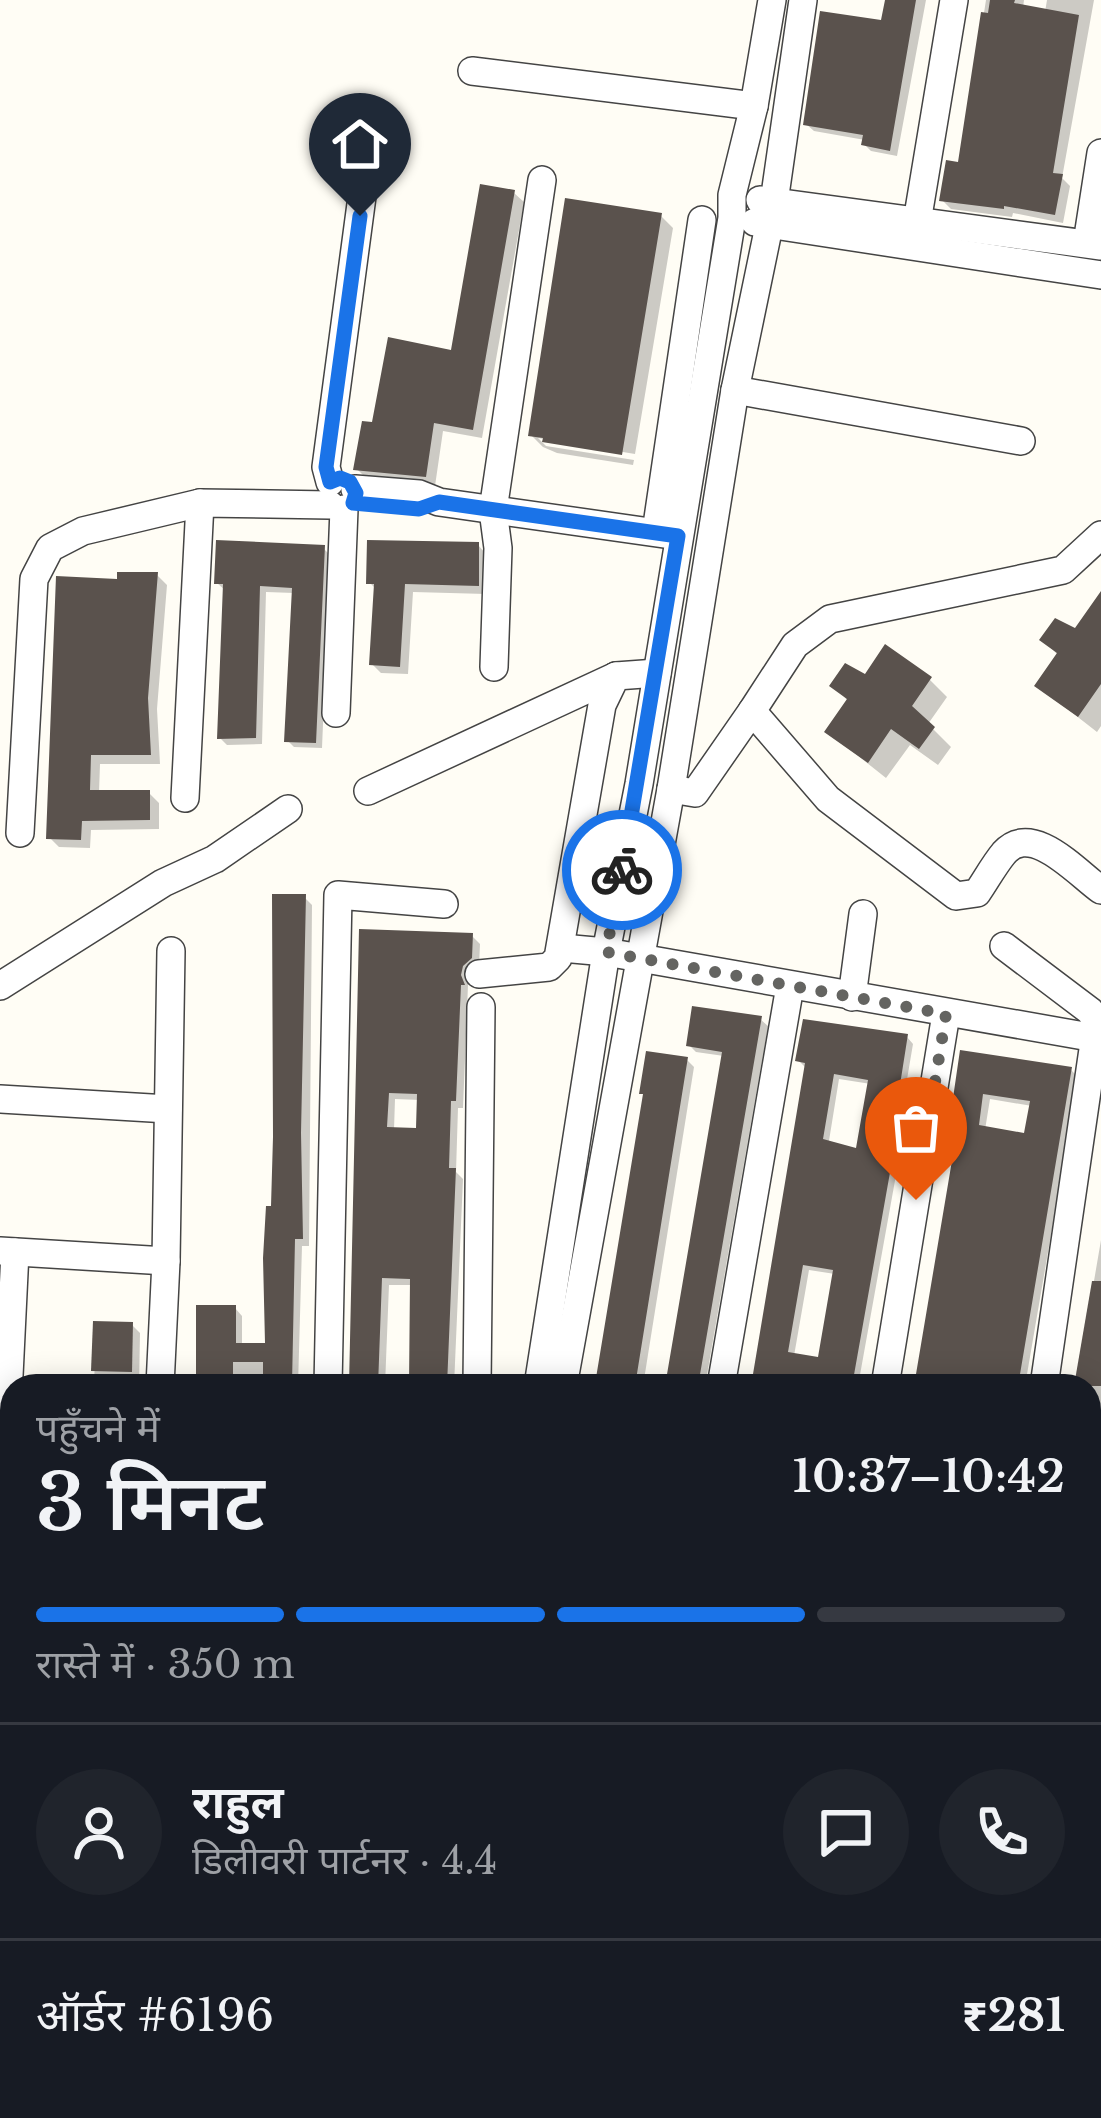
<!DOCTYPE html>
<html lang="hi">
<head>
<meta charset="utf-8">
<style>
	body { margin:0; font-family:"Libre Baskerville","Noto Sans Devanagari",serif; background:#20242c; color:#f1f3f6; height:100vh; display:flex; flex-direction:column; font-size:45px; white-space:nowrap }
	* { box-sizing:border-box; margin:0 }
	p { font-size:39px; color:#9ea1a6 }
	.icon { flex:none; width:66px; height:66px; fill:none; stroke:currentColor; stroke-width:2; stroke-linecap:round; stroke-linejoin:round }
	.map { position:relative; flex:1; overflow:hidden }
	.sheet { position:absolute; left:0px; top:1374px; width:1101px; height:744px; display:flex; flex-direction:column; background:#171b24; border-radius:36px 36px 0 0; box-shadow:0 6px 30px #0003 }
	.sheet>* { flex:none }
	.pin { position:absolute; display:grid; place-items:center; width:102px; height:102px; color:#fff; margin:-123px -51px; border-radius:50% 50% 50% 0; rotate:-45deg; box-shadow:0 0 12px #0007 }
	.pin .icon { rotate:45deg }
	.courier { position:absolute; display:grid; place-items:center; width:120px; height:120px; margin:-60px; border:9px solid #1a73e8; border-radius:50%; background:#fff; color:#222; box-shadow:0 3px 15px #0007 }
	.headline em { font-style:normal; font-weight:600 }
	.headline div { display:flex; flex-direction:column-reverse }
	.headline { display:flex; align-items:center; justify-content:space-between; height:204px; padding:0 36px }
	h1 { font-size:78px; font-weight:600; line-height:90px }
	.bar { display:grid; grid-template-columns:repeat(4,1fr); gap:18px 12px; align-content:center; height:144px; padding:0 36px }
	.bar i { height:15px; border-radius:9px; background:#363941 }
	.bar .selected { background:#1a73e8 }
	.bar p { grid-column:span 4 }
	.line { display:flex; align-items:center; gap:30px; padding:0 36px; border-top:3px solid #363941 }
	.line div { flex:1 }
	.round { display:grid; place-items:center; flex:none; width:126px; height:126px; border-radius:63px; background:#20242c }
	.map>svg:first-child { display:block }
</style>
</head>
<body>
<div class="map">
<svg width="1101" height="2118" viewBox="0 0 1101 2118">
	<rect width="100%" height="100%" fill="#fffdf5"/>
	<g fill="#0003" fill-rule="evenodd">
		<polygon points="888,0 926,0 897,156 871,151 864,144 865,140 814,131 806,124 884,24"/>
		<polygon points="986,0 1024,0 1023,8 1045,12 1047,0 1094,0 1062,178 1070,186 1063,223 1013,213 1012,217 951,209 942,200 960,166"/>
		<polygon points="514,193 524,202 482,438 443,431 435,486 366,478 357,469 374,426 453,353"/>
		<polygon points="661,216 673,228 635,454 538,438 546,446 634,460 633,465 557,453 543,447 531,435"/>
		<polygon points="478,545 486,554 486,594 413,592 408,674 381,673 372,664 377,590 369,582"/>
		<polygon points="323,548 330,555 322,748 294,747 287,740 294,593 266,592 262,744 227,745 220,738 226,591 217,583"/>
		<polygon points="157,575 167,585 157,709 160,764 100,764 99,793 149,793 159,803 159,829 91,830 90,848 59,847 49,837 120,582"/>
		<polygon points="1101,606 1101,726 1097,732 1038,686 1059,656 1043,640 1076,632"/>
		<polygon points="930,680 947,697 928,724 951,747 938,765 910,745 886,778 828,732 849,702 833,685"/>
		<polygon points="304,897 312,905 309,1246 302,1246 298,1386 199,1386 235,1308 242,1316 242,1346 268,1346 274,1209"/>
		<path d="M362,932l110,4 8,8 -1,22 -9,8 -2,11 -5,123h-5l-2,64 7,7 -9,207h-43l2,-101h-24l-4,101h-34zM395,1099l25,1 -1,31 -25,-1z"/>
		<polygon points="760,1019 768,1026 705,1386 668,1386 724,1056 696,1052 689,1045"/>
		<path d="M907,1037l6,7 -11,65 5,5 -49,272h-102l49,-319 -7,-7zM839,1079l32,5 -12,68 -31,-5zM809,1270l26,4 -15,87 -26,-5z"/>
		<path d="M963,1053l108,17 7,7 -53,309h-109l47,-274 -8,-8zM990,1099l42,7 -5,30 -42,-6z"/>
		<polygon points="687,1060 694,1067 643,1386 596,1386 646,1097"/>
		<polygon points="1101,1240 1101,1431 1089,1429 1089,1386 1076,1386"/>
		<polygon points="96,1324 132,1325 140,1333 139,1386 94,1386"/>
		<polygon points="1101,1882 1101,1968 1089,1966 1089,1883"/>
		<polygon points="5,1950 12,1950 12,2007 4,1998"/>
		<polygon points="4,2069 12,2070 12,2106 122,2106 121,2118 72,2118 73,2110 11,2107 3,2099"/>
		<polygon points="163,2106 279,2106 278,2115 167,2110"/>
		<polygon points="315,2106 439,2106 437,2118 320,2118"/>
		<polygon points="667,2106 727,2106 745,2118 662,2118"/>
	</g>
	<g fill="#5a524d" fill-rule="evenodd">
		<polygon points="885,0 916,0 890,151 861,145 863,135 803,125 820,11 881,20"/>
		<polygon points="990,0 1015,0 1014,3 1079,15 1053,173 1063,174 1055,215 1004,206 1004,209 939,201 946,160 958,162 981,12 988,13"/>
		<polygon points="480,184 515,190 473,430 434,423 426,477 353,470 362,421 372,422 388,337 451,350"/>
		<polygon points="565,198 662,213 622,455 542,442 543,438 528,436"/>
		<polygon points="216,540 325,545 316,743 284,742 292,588 260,586 256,738 217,739 223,584 214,584"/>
		<polygon points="367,540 479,542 479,586 405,584 400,667 369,665 374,584 366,584"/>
		<polygon points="117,572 158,572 148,698 151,755 91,755 90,790 150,790 150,820 82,821 81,840 46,839 56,576 117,579"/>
		<polygon points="1101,591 1101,684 1078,717 1034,686 1057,653 1039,640 1055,618 1075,628"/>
		<polygon points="885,644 932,677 912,706 935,727 919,749 891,729 868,763 824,732 847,699 829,686 845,663 865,674"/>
		<polygon points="272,894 306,894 301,1133 303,1239 295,1239 292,1384 263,1384 263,1362 233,1362 233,1386 196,1386 196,1305 236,1305 236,1343 265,1343 263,1258 266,1206 271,1206 273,1137"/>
		<path d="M359,929l114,4 -1,25 -9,8 -2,9 4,10h-4l-5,116h-5l-2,67h7l-9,218h-38l1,-107 -28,-1 -4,108h-29zM389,1093l28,1 -1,34 -29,-1z"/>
		<polygon points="692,1006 762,1016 698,1386 665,1386 722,1052 686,1046"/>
		<path d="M803,1019l105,15 -11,70 5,1 -50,281h-101l54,-323 -10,-2zM834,1074l34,6 -12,68 -33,-9zM803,1265l30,5 -15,87 -30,-5z"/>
		<path d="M960,1050l112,17 -54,319h-104l47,-279 -9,-2zM983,1094l47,7 -6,32 -45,-8z"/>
		<polygon points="646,1051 688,1057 635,1386 610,1386 595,1384 643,1094 639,1094"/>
		<polygon points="1092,1281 1101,1281 1101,1386 1074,1386"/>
		<polygon points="93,1321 133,1322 132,1372 91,1371"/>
	</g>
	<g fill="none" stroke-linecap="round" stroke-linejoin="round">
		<defs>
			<g id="minor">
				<polyline points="472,71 754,106"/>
				<polyline points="760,200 1101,246"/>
				<polyline points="755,222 1101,275"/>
				<polyline points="917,222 954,0"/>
				<polyline points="1087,243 1101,153"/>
				<polyline points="735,390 1021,441"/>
				<polyline points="330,482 326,467 365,174"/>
				<polyline points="355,489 419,494 439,502 678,536"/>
				<polyline points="656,532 702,220"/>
				<path d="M1101,535l-38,35 -233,49 -35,26 -43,66 76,88 128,97 21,-3c9,-13 17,-28 27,-40 28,-32 73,20 97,37"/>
				<polyline points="494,667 498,548 493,510 542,180"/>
				<polyline points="336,713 344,509"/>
				<polyline points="671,789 695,793 752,711"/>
				<polyline points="368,791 616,676"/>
				<polyline points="185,798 200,503"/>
				<polyline points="20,833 34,579 50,548 83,531 200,503 330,505"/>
				<polyline points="1004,946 1090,1011 1097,1022 1044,1386"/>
				<polyline points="562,948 606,952 1101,1039"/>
				<polyline points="479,974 549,967 558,958 602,705 616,676 657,673"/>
				<polyline points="0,986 163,883 215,859 288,809"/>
				<polyline points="852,997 863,914"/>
				<polyline points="0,1099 168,1109"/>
				<polyline points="0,1251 166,1261"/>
				<polyline points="160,1386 166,1261 171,951"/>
				<polyline points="328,1386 338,895 444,904"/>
				<polyline points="477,1386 481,1007"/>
				<polyline points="538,1386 606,952 639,784 732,218 732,195 754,106 772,0"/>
				<polyline points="563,1386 671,789 735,390 774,202 803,0"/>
				<polyline points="721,1386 790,986"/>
				<polyline points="885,1386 946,1014"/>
				<polyline points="2,1520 15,1252"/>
				<polyline points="1089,1532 1101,1533"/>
				<polyline points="1089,1570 1101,1565"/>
				<polyline points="0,1582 12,1584"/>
				<polyline points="1089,1742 1101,1743"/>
				<polyline points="1089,1779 1101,1780"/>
				<polyline points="1089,1816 1101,1817"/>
				<polyline points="1089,1975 1101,1974"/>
				<polyline points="0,2029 12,2030"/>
				<polyline points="1089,2043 1101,2025"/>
				<polyline points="1089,2079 1101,2060"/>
				<polyline points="621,2106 622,2118"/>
				<polyline points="133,2118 133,2106"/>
				<polyline points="291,2118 291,2106"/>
				<polyline points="446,2118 446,2106"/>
				<polyline points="784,2118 793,2106"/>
				<polyline points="1041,2118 1049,2106"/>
				<polyline points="1064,2118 1072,2106"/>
			</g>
		</defs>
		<use href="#minor" stroke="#444" stroke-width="30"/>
		<use href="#minor" stroke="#fff" stroke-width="27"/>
	</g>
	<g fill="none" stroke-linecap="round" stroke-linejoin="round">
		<polyline stroke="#646461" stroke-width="12" stroke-dasharray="0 21.6" points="622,870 606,952 946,1014 916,1200"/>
		<polyline stroke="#1a73e8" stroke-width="15" points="360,216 326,467 330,482 340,478 350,482 356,493 353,503 419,509 439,502 678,536 622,870"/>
	</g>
</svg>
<div class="pin" style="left:916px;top:1200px;background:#ea580c"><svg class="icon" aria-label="bag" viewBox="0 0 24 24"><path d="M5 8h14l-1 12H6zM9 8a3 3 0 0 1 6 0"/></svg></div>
<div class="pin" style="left:360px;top:216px;background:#1f2937"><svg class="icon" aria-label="home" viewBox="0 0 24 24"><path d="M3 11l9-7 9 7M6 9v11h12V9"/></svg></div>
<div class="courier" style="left:622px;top:870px"><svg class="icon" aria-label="bike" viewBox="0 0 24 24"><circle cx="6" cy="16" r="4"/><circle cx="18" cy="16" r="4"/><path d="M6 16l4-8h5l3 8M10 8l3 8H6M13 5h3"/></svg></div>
<section class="sheet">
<div class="headline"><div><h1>3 मिनट</h1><p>पहुँचने में</p></div><em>10:37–10:42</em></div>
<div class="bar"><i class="selected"></i><i class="selected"></i><i class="selected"></i><i></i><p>रास्ते में · 350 m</p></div>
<div class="line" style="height:216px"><a class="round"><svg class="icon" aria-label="person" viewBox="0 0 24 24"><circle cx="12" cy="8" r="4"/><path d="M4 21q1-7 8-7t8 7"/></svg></a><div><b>राहुल</b><p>डिलीवरी पार्टनर · 4.4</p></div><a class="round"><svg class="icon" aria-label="chat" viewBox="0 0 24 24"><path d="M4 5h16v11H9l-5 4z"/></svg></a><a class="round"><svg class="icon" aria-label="phone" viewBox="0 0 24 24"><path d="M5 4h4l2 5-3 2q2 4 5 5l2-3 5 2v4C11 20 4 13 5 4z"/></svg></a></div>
<div class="line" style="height:156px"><div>ऑर्डर #6196</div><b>₹281</b></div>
</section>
</div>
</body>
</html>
